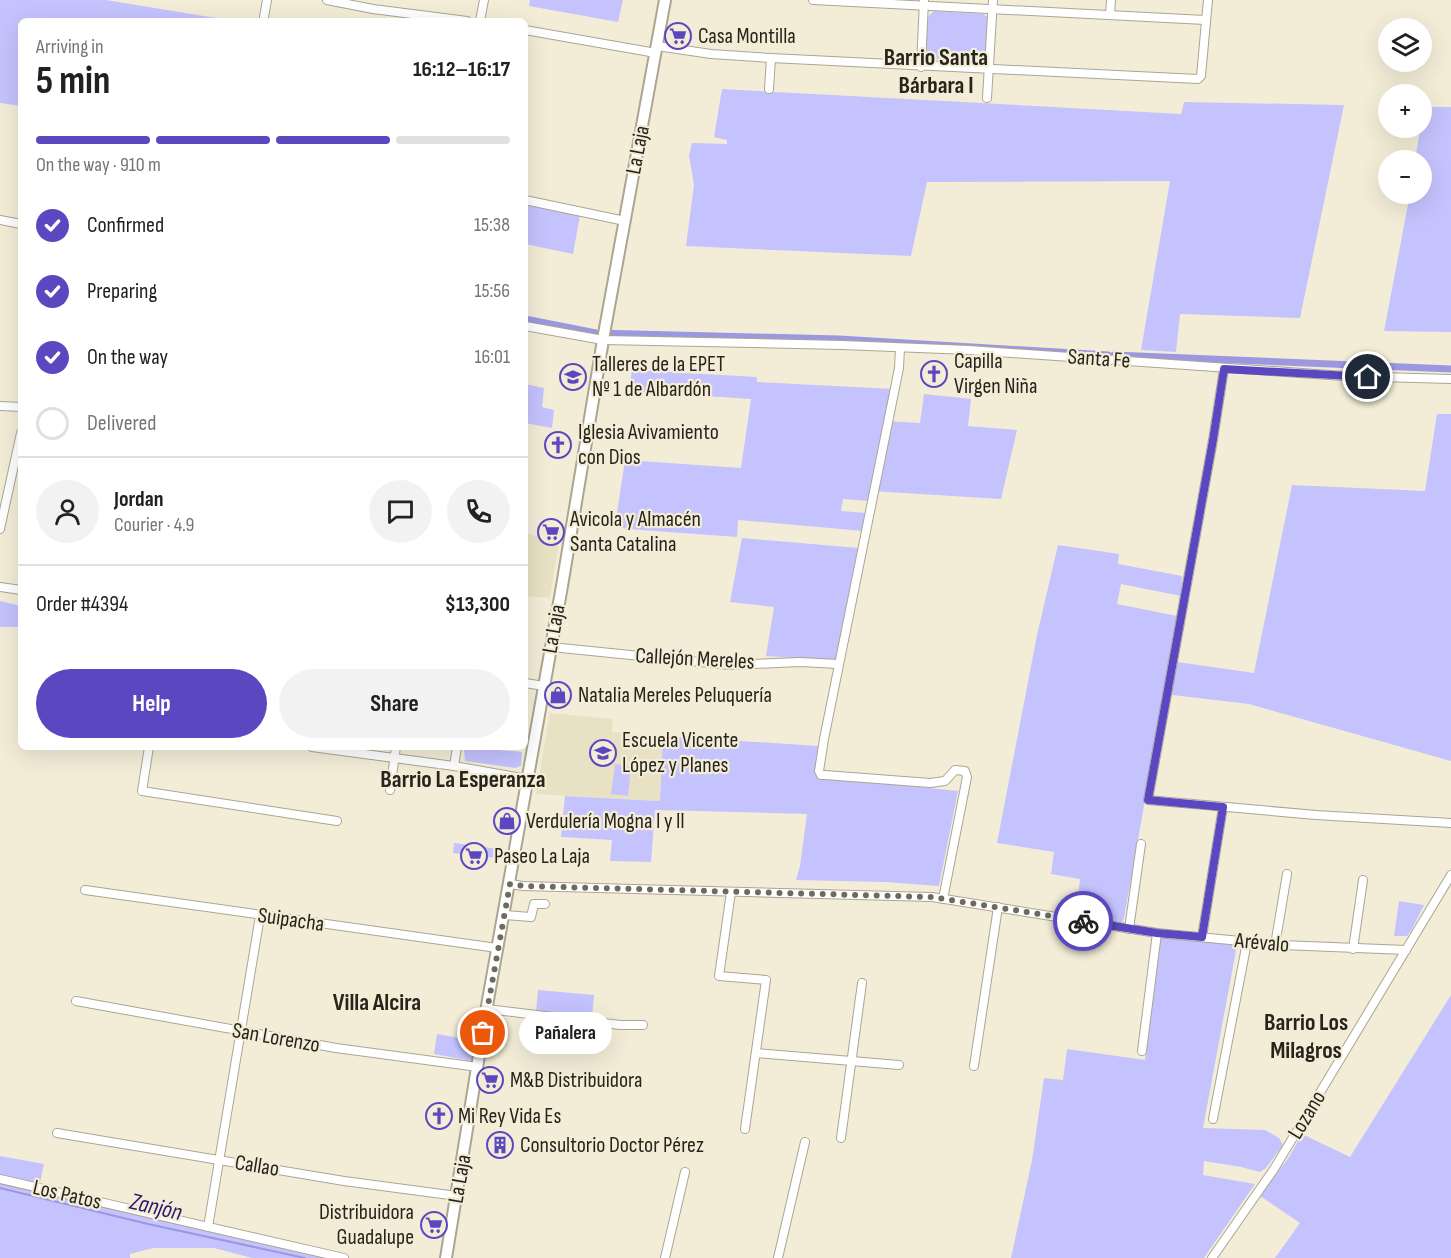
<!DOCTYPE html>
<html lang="en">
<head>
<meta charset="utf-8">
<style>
	body { margin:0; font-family:"Sofia Sans Condensed",sans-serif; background:#f2f2f2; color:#202124; height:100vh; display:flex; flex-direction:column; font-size:22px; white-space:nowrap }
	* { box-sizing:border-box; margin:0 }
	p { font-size:20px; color:#757577 }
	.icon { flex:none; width:33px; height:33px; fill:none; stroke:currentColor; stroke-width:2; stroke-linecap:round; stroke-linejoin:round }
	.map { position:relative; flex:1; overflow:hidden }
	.side { position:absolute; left:18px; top:18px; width:510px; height:732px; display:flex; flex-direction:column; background:#fff; border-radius:9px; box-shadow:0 6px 24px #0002 }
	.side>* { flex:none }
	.buttons { position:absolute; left:1378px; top:18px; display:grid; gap:12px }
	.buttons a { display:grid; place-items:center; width:54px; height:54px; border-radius:50%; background:#fff; box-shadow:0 6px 24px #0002; font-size:30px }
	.pin { position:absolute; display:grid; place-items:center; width:51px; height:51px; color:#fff; margin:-26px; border:3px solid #fff; border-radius:50%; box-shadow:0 2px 6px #0007 }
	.courier { position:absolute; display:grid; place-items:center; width:60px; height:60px; margin:-30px; border:4px solid #5b48c1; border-radius:50%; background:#fff; color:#222; box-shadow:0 2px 8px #0007 }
	.bubble { position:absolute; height:42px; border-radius:21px; background:#fff; box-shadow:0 6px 24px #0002; font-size:20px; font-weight:700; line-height:42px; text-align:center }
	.headline em { font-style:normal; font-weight:700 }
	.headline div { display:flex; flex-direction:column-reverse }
	.headline { display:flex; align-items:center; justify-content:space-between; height:102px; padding:0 18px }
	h1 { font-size:39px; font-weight:700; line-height:45px }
	.bar { display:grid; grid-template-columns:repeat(4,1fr); gap:9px 6px; align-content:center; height:72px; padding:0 18px }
	.bar i { height:8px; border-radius:4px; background:#e0e0e0 }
	.bar .selected { background:#5b48c1 }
	.bar p { grid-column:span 4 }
	.line { display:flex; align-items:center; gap:15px; padding:0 18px; border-top:2px solid #e0e0e0 }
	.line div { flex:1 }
	.round { display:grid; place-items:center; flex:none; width:63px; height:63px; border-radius:32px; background:#f2f2f2 }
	ol { padding:0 18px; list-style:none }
	li { display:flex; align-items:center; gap:18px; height:66px }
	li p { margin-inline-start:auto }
	li .icon { padding:6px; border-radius:50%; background:#5b48c1; color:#fff; stroke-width:4 }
	li:last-child { color:#757577 }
	li i { width:33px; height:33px; border:3px solid #e0e0e0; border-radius:50% }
	.button { display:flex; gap:12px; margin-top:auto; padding:12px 18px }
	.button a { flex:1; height:69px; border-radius:36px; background:#5b48c1; color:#fff; font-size:24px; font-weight:700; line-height:69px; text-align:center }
	.button a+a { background:#f2f2f2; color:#202124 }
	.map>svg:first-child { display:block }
</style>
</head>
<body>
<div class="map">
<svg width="1451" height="1258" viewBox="0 0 1451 1258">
	<rect width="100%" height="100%" fill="#f3edd8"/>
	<g fill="#e9e1c4">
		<polygon points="525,533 559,542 550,598 525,596"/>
		<polygon points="550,713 613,719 612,732 663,736 660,801 536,794"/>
	</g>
	<g fill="#c4c3fe">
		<polygon points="0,0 106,0 234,21 21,21 21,106 0,103"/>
		<polygon points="530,0 623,0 618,22 529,6"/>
		<path d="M934,11l50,3 4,4v38l-3,7 -5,2 -50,-3c-6,-6 -6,-34 -3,-43 2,-4 5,-6 7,-8z"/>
		<polygon points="722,89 1181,114 1184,102 1344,105 1300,318 1180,314 1176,352 1141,350 1170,181 927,182 911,256 686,246 694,185 689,155 692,143 727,144 727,140 714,137"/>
		<polygon points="1424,107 1451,107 1451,332 1384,331 1410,194 1422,194 1422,160 1415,160"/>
		<polygon points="525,204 580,215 573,254 525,244"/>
		<polygon points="632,370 757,377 757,382 892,389 886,421 920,423 924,394 971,399 968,426 1017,430 1001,499 871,491 869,501 843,499 841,511 866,513 863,531 738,520 737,537 628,529 615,526 625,460 741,468 751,399 629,391"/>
		<polygon points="525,384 544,388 542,407 554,410 552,428 525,423"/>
		<polygon points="1437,414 1451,414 1451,761 1249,704 1164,694 1124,918 1122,922 1116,922 1076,914 1080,879 1051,874 1054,852 997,843 1037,635 1058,545 1119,554 1118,564 1182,576 1181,596 1121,584 1117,604 1177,616 1170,661 1254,673 1292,485 1425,491"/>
		<polygon points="742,538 859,548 838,661 766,656 774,607 730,602"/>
		<polygon points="0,601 21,606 21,627 0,627"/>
		<polygon points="663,736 819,746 815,769 816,776 958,791 939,886 885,882 796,880 800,866 807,814 655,810 651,862 610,861 612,840 561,837 565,796 660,801"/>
		<polygon points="464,747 522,752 521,766 515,768 465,761"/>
		<polygon points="615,764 631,766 628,796 611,794"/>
		<polygon points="454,843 506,850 504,859 453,853"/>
		<polygon points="1399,901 1424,905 1412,929 1407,936 1394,936"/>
		<polygon points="1160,937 1237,945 1203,1128 1265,1130 1279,1138 1283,1145 1266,1168 1260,1172 1241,1167 1204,1161 1203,1175 1255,1184 1204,1258 1011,1258 1032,1160 1044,1078 1063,1080 1067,1049 1145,1060"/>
		<polygon points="538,990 594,995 592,1018 536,1013"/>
		<polygon points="1451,995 1451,1258 1275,1258 1300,1223 1260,1196 1289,1157 1302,1134 1350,1157"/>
		<polygon points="437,1034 475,1041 472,1061 434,1054"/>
		<polygon points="0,1156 44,1164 38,1192 324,1258 252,1258 214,1248 153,1248 130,1254 130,1258 0,1258"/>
	</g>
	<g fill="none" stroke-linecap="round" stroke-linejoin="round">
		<polyline stroke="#9b98e1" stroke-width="2" points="0,1188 148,1224 305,1258"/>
		<g stroke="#9b98e1" stroke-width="7">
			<polyline points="525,319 596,333 839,339 1108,355"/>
			<polyline points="1114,355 1451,369"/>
		</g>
		<defs>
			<g id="minor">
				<polyline points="327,0 373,9 467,21"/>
				<polyline points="813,0 1205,20"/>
				<polyline points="1110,15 1111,0"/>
				<polyline points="264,17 267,0"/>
				<polyline points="480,21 484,0"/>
				<polyline points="525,30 656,53"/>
				<polyline points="657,46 711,54 771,58 1198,79 1201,76 1208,0"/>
				<polyline points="921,67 924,0"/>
				<polyline points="769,89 771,58"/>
				<polyline points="987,98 993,0"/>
				<polyline points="525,200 625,221"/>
				<polyline points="0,220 21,224"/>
				<polyline points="525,326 603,340 842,345 969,350 1344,376 1451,379"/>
				<polyline points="900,348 899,368 824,739 819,771 821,775 825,775 930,783 945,781 955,770 965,771 967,777 943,899"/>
				<polyline points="1224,369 1213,440 1148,800 1316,815 1451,823"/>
				<polyline points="0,406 21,407"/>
				<polyline points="0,529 21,433"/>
				<polyline points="0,587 21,590"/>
				<polyline points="551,647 730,665 800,662 839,664"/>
				<polyline points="525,683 544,686"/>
				<polyline points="149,747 142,791 337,821"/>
				<polyline points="312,747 454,766 528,779"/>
				<polyline points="454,766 457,747"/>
				<polyline points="390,790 396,747"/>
				<polyline points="510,884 523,886 932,897 1157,933 1282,945 1406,950"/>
				<polyline points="85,890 497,948"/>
				<polyline points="731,892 719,976 766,980 745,1129"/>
				<polyline points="504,915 531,917 534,904 545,904"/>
				<polyline points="1129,929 1141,844"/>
				<polyline points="1202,937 1223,807"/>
				<polyline points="1275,945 1287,874"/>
				<polyline points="1353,949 1363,880"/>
				<polyline points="76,1001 336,1048 478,1067"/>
				<polyline points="487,1009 620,1025 643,1025"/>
				<polyline points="1142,1051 1157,933"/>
				<polyline points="756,1053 899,1065"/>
				<polyline points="974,1066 998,907"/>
				<polyline points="1213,1119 1247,942"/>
				<polyline points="57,1133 344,1181 457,1196"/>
				<polyline points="841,1138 862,983"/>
				<polyline points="0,1179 344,1258"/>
				<polyline points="208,1227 260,916"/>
				<polyline points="665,1258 685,1172"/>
				<polyline points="778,1258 805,1142"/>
				<polyline points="1212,1258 1274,1169 1451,875"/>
			</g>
			<polyline id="secondary" points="446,1258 488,1000 562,586 604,334 665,0"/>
		</defs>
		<use href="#minor" stroke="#aba692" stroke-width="10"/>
		<use href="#secondary" stroke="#aba692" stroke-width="14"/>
		<use href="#minor" stroke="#fff" stroke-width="8"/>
		<use href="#secondary" stroke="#fff" stroke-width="10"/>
	</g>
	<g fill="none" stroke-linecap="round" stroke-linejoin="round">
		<polyline stroke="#6e6a5e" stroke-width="6" stroke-dasharray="0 10.8" points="483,1033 510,884 523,886 932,897 1083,921"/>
		<polyline stroke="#5b48c1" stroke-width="8" points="1083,921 1157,933 1202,937 1223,807 1148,800 1213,440 1224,369 1368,377"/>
	</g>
	<defs>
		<symbol id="supermarket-ring" viewBox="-11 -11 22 22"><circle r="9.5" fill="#f3edd8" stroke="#5b48c1" stroke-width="1.5"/><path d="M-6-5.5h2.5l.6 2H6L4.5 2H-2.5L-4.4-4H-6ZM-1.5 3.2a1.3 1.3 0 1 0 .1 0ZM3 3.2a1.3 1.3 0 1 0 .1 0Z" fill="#5b48c1"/></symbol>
		<symbol id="church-ring" viewBox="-11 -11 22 22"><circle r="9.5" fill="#f3edd8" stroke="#5b48c1" stroke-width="1.5"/><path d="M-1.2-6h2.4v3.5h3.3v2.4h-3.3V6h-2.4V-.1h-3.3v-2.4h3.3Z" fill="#5b48c1"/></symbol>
		<symbol id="school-ring" viewBox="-11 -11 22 22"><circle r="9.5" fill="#f3edd8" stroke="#5b48c1" stroke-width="1.5"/><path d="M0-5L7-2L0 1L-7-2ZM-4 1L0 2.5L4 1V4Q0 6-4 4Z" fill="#5b48c1"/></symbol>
		<symbol id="shop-ring" viewBox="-11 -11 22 22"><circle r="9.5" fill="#f3edd8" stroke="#5b48c1" stroke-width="1.5"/><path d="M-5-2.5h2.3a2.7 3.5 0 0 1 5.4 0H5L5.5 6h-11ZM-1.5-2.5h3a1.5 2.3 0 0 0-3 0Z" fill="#5b48c1"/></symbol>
		<symbol id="building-ring" viewBox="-11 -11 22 22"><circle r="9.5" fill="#f3edd8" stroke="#5b48c1" stroke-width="1.5"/><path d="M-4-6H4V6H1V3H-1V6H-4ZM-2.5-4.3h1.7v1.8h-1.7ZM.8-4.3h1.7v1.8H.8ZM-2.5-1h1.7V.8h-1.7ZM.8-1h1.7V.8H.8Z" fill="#5b48c1"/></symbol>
	</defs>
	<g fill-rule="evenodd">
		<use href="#supermarket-ring" x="663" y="21" width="30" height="30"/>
		<use href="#church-ring" x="919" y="359" width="30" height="30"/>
		<use href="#school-ring" x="558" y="362" width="30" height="30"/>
		<use href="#church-ring" x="543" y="430" width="30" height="30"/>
		<use href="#supermarket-ring" x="536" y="517" width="30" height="30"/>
		<use href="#shop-ring" x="543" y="680" width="30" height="30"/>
		<use href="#school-ring" x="588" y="738" width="30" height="30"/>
		<use href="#shop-ring" x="492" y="806" width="30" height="30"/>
		<use href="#supermarket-ring" x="459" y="841" width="30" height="30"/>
		<use href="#supermarket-ring" x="475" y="1065" width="30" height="30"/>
		<use href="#church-ring" x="424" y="1101" width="30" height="30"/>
		<use href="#building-ring" x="485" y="1130" width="30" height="30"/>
		<use href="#supermarket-ring" x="419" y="1210" width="30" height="30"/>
	</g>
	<g text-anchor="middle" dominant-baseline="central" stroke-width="4.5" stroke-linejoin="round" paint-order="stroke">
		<g font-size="22" fill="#27241c" stroke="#f3edd8" text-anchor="start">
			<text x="698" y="36">Casa Montilla</text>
			<text x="954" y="361">Capilla<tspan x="954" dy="25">Virgen Niña</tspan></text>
			<text x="592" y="364">Talleres de la EPET<tspan x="592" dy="25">Nº 1 de Albardón</tspan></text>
			<text x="578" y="432">Iglesia Avivamiento<tspan x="578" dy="25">con Dios</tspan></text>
			<text x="570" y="519">Avicola y Almacén<tspan x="570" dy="25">Santa Catalina</tspan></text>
			<text x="578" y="695">Natalia Mereles Peluquería</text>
			<text x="622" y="740">Escuela Vicente<tspan x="622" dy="25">López y Planes</tspan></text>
			<text x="526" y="821">Verdulería Mogna I y II</text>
			<text x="494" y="856">Paseo La Laja</text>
			<text x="510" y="1080">M&amp;B Distribuidora</text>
			<text x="458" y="1116">Mi Rey Vida Es</text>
			<text x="520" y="1145">Consultorio Doctor Pérez</text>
			<text x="414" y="1212" text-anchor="end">Distribuidora<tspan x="414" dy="25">Guadalupe</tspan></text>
		</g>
		<g font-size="22" fill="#27241c" stroke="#f3edd8">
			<text transform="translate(638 150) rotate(-79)">La Laja</text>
			<text transform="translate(1099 359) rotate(4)">Santa Fe</text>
			<text transform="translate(554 629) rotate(-80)">La Laja</text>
			<text transform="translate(695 659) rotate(3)">Callejón Mereles</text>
			<text transform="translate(291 920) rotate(8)">Suipacha</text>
			<text transform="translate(1262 943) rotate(5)">Arévalo</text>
			<text transform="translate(276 1038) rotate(10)">San Lorenzo</text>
			<text transform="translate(1307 1115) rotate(-59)">Lozano</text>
			<text transform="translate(257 1166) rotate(9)">Callao</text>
			<text transform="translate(460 1179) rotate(-80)">La Laja</text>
			<text transform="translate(67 1195) rotate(13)">Los Patos</text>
		</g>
		<g font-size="24" font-weight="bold" fill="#27241c" stroke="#f3edd8">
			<text x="936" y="57">Barrio Santa<tspan x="936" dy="28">Bárbara I</tspan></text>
			<text x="463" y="779">Barrio La Esperanza</text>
			<text x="377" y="1002">Villa Alcira</text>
			<text x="1306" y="1022">Barrio Los<tspan x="1306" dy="28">Milagros</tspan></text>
		</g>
		<g font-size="24" font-style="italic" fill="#2b186c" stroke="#f3edd8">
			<text transform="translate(156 1207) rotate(13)">Zanjón</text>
		</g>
	</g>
</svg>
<div class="buttons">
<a><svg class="icon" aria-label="layers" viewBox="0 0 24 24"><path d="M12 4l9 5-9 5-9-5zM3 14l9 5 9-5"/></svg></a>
<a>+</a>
<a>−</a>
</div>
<div class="pin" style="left:483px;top:1033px;background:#ea580c"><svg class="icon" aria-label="bag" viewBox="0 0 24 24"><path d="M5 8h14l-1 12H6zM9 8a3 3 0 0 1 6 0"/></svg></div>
<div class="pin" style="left:1368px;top:377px;background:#1f2937"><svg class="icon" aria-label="home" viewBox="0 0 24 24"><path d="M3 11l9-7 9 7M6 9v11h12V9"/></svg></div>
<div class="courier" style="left:1083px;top:921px"><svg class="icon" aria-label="bike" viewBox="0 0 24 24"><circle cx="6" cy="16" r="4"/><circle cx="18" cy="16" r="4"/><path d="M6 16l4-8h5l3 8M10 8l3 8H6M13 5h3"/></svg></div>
<div class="bubble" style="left:519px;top:1012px;width:93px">Pañalera</div>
<section class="side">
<div class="headline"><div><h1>5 min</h1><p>Arriving in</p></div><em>16:12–16:17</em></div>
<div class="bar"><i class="selected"></i><i class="selected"></i><i class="selected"></i><i></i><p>On the way · 910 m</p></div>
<ol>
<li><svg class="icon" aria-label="check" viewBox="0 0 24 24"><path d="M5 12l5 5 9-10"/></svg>Confirmed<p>15:38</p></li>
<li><svg class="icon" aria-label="check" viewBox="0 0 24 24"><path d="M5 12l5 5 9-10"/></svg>Preparing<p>15:56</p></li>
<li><svg class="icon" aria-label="check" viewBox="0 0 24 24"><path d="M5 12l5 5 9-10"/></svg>On the way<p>16:01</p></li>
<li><i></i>Delivered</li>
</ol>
<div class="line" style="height:108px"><a class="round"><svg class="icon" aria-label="person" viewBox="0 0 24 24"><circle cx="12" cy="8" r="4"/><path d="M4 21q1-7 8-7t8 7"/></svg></a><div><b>Jordan</b><p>Courier · 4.9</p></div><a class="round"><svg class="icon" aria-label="chat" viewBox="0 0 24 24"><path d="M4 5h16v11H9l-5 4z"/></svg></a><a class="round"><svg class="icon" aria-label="phone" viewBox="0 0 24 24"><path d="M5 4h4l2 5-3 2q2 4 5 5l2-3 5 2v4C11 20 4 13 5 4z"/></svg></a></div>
<div class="line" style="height:78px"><div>Order #4394</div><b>$13,300</b></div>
<div class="button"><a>Help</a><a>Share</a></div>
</section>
</div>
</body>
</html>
